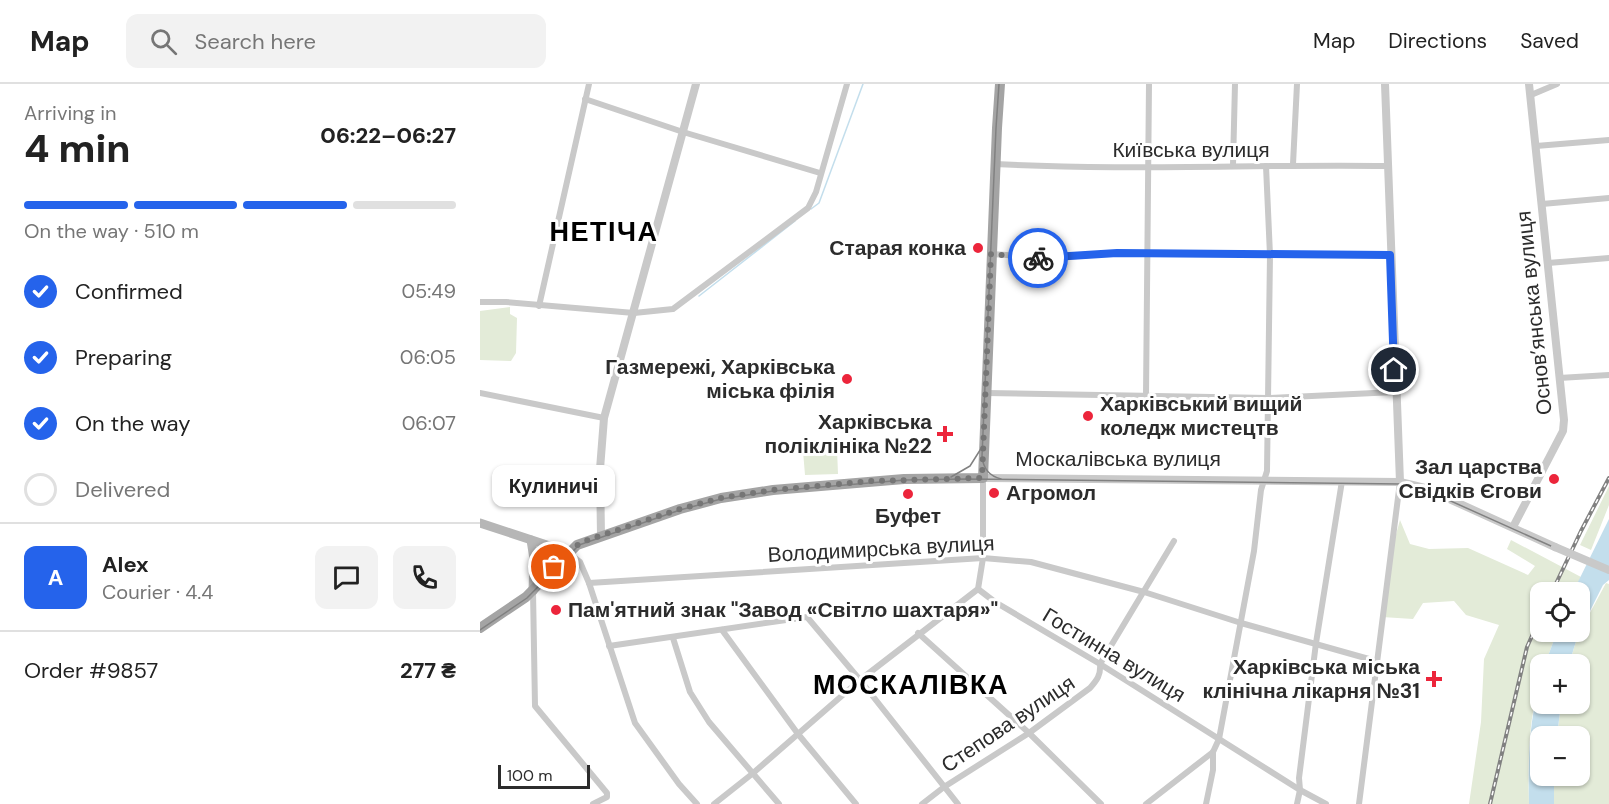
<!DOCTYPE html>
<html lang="en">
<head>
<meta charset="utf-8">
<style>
	body { margin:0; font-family:"DM Sans",sans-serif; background:#f2f2f2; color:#222; height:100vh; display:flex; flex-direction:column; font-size:22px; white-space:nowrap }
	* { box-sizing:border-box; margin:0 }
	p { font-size:20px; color:#767676 }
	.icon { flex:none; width:33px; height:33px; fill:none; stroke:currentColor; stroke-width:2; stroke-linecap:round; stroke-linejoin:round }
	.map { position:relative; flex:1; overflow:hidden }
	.details { display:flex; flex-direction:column; background:#fff; width:480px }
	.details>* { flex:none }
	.tools { position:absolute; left:1050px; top:498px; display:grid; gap:12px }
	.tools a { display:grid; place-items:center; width:60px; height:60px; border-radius:12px; background:#fff; box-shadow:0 2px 4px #0004; font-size:30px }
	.scale { position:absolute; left:18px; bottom:15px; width:92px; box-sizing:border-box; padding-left:6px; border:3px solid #2c2c2c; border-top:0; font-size:16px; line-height:21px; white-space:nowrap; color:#2c2c2c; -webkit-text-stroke:4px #fff; paint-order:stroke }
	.pin { position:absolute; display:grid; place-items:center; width:51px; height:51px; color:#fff; margin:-26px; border:3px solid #fff; border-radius:50%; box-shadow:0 2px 6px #0007 }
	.courier { position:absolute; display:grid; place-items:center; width:60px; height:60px; margin:-30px; border:4px solid #2563eb; border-radius:50%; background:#fff; color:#222; box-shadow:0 2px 8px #0007 }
	.bubble { position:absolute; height:42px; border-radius:12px; background:#fff; box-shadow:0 2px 4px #0004; font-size:20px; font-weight:800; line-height:42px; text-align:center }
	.headline em { font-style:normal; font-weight:800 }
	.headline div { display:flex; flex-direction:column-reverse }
	.headline { display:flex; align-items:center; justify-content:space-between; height:102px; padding:0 24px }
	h1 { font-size:39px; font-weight:800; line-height:45px }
	.bar { display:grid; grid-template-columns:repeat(4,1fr); gap:9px 6px; align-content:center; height:72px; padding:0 24px }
	.bar i { height:8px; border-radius:4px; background:#e0e0e0 }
	.bar .current { background:#2563eb }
	.bar p { grid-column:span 4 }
	.line { display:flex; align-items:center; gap:15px; padding:0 24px; border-top:2px solid #e0e0e0 }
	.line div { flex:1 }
	.round { display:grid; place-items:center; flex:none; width:63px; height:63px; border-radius:12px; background:#f2f2f2 }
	ol { padding:0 24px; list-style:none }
	li { display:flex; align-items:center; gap:18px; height:66px }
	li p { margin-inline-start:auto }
	li .icon { padding:6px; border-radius:50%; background:#2563eb; color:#fff; stroke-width:4 }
	li:last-child { color:#767676 }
	li i { width:33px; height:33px; border:3px solid #e0e0e0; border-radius:50% }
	header { display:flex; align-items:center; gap:36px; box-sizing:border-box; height:84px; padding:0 30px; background:#fff; border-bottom:2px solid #e0e0e0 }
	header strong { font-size:28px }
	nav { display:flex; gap:33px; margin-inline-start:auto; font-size:21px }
	.search { width:420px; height:54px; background:#f2f2f2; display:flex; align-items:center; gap:15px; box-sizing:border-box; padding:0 21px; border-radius:12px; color:#767676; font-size:22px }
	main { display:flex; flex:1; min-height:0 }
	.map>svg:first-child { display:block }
</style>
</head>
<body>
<header>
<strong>Map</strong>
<div class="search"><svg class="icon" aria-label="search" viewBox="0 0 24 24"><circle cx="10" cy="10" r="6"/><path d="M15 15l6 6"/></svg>Search here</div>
<nav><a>Map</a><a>Directions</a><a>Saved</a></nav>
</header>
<main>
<section class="details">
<div class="headline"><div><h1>4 min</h1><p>Arriving in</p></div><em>06:22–06:27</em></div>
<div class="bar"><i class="current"></i><i class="current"></i><i class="current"></i><i></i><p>On the way · 510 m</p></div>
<ol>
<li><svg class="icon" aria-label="check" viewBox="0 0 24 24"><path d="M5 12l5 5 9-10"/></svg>Confirmed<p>05:49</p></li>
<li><svg class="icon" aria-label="check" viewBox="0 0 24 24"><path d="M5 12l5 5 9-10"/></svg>Preparing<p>06:05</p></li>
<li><svg class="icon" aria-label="check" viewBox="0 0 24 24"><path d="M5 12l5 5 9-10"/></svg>On the way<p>06:07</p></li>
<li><i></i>Delivered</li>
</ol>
<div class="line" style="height:108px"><b class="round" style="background:#2563eb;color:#fff">A</b><div><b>Alex</b><p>Courier · 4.4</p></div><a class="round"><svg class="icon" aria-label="chat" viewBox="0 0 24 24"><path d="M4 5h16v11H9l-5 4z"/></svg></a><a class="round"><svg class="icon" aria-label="phone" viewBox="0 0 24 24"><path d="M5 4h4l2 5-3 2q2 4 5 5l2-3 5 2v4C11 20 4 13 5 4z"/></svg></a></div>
<div class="line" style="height:78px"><div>Order #9857</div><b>277 ₴</b></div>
</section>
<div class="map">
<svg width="1129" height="720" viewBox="0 0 1129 720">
	<rect width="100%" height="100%" fill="#fff"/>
	<g fill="#e3ebd8">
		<polygon points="30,223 30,230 37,234 36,269 31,277 0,276 0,227"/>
		<polygon points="357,365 358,390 325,391 323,367"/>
		<polygon points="1129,402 1129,421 1111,466 1100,461"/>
		<path d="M920,436l10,24 19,5 39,-1 60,27 7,-9 -28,-17 4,-9 70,37 -8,15h-33v40h17l-12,32h-5c0,16 -4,27 -6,42 -6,32 -6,65 -5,98h-60l12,-82 3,-63 15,-34 -33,-10 -12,-14 -31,2 -10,16 -31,-2 10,-68z"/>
		<polygon points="1126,499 1129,500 1129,720 1074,720 1074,692 1100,692 1100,652 1077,652 1081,620 1100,620 1100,580 1089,580 1098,551"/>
	</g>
	<g fill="#c3deec">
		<polygon points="1129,435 1129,496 1123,501 1098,551 1089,580 1065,580 1077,548 1100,548 1100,508 1093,508"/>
		<path d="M1060,597v23h21l-4,32h-17v40h14v28h-25c-1,-42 0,-82 11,-123z"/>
	</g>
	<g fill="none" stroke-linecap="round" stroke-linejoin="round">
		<g stroke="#c3deec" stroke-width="1.5">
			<polyline points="331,125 339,119 383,0"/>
			<polyline points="219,212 315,137"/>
		</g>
		<g stroke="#c9c9c9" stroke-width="6">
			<polyline points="1051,11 1077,0"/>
			<polyline points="105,15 203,48 340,89"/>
			<polyline points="1056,62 1129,56"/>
			<path d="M515,80c131,7 262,0 392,2"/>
			<polyline points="813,80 817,0"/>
			<polyline points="753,81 755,0"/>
			<polyline points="1062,120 1129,114"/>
			<polyline points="511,170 573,174 637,169 910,171"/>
			<polyline points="1068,179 1129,174"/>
			<polyline points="0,218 26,218 154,229 193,225 328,124 336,108 367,0"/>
			<polyline points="59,222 109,0"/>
			<polyline points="1079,294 1129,291"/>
			<polyline points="0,309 124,334"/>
			<polyline points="506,309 788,314 915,308"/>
			<polyline points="666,312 669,0"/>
			<polyline points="88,469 100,478 109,499 155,639 199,700 217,720"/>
			<polyline points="109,499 503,474 551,478 664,508 761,539 896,577"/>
			<polyline points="498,505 515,518 620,580 820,706 846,720"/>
			<polyline points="53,507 55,622 127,709 127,713 113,720"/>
			<polyline points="242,546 318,650 376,720"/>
			<polyline points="438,549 549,649 621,720"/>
			<polyline points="193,554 210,608 229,638 299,720"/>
			<polyline points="129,562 327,533 380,596 478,720"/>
			<polyline points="234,720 272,690 380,596 498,505 503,474 503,394"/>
			<path d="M442,720l22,-17 85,-54 61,-45c7,-8 11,-13 10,-24l74,-123"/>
			<polyline points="666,720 733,668 739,655 774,467 781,406 787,387 790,171 786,82"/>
			<polyline points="726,720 733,686 733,668"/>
			<polyline points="817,720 820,706 819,694 836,559 862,397"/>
			<polyline points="879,720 920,398"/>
		</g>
		<g stroke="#c9c9c9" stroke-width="8">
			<polyline points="905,0 920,398"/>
			<polyline points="503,394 920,398 945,404 1075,463"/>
			<polyline points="1033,443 1083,347 1084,336 1049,0"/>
			<polyline points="121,452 120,385 124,334 216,0"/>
		</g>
		<g stroke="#b6b6b6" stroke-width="9">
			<polyline points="0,439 88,468"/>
			<polyline points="51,456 54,475 53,507"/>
		</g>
		<polyline stroke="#a4a4a4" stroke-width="10" points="0,544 46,513 97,461 200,425 241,414 293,406 424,395 503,394 517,44 520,0"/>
		<g stroke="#818181" stroke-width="1.5">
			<path d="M519,0l-3,44 -14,328c1,12 7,20 19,23"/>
			<polyline points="471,393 490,382 502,363"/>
			<polyline points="0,546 47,514 99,461 200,426 241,415 293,407 425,396 484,395 921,400 944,405 1129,488"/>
		</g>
		<defs>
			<g id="rail">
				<polyline points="1072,508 1101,447 1129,394"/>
				<polyline points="1010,720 1047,563 1060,534"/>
			</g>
		</defs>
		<use href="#rail" stroke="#818181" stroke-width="4"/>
		<use href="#rail" stroke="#fff" stroke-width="1.5" stroke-dasharray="4.5" stroke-linecap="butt"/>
		<polyline stroke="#c9c9c9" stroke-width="8" points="1075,463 1129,486"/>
	</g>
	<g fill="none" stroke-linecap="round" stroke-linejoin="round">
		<polyline stroke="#767676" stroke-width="6" stroke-dasharray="0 10.8" points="74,483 93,464 102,458 200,425 241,414 293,406 392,397 502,394 511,170 558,174"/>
		<polyline stroke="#2563eb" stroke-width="8" points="558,174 637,169 910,171 914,286"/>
	</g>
	<g fill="#ec253b" stroke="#fff" stroke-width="2">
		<circle cx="498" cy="164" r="6"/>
		<circle cx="367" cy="295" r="6"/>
		<circle cx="608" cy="332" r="6"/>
		<path d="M462 341h6v6h6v6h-6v6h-6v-6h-6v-6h6z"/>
		<circle cx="1074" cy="395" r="6"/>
		<circle cx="514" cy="409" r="6"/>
		<circle cx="428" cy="410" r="6"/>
		<circle cx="76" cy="526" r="6"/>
		<path d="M951 586h6v6h6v6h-6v6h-6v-6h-6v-6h6z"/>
	</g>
	<g text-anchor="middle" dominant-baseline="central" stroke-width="6" stroke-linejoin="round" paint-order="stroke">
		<g font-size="21" fill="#2c2c2c" stroke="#fff">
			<text x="711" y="66">Київська вулиця</text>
			<text transform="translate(1054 229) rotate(-96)">Основ’янська вулиця</text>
			<text x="638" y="375">Москалівська вулиця</text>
			<text transform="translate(401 465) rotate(-3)">Володимирська вулиця</text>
			<text transform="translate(634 571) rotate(31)">Гостинна вулиця</text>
			<text transform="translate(528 640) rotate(-34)">Степова вулиця</text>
		</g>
		<g font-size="21" font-weight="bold" fill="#2c2c2c" stroke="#fff" text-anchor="end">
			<text x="486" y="164">Старая конка</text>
			<text x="355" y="283">Газмережі, Харківська<tspan x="355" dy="24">міська філія</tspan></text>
			<text x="620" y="320" text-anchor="start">Харківський вищий<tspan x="620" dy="24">коледж мистецтв</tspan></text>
			<text x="452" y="338">Харківська<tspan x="452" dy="24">поліклініка №22</tspan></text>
			<text x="1062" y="383">Зал царства<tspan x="1062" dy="24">Свідків Єгови</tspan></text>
			<text x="526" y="409" text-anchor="start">Агромол</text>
			<text x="428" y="432" text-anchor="middle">Буфет</text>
			<text x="88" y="526" text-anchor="start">Пам'ятний знак "Завод «Світло шахтаря»"</text>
			<text x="940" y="583">Харківська міська<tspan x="940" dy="24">клінічна лікарня №31</tspan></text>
		</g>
		<g font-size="27" font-weight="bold" letter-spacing="1.5" fill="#000" stroke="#fff">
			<text x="124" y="147">НЕТІЧА</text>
			<text x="431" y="600">МОСКАЛІВКА</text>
		</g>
	</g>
</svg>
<div class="tools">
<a><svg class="icon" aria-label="locate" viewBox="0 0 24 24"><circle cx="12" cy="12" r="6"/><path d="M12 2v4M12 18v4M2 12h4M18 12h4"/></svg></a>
<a>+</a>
<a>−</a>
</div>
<div class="scale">100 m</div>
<div class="pin" style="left:74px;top:483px;background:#ea580c"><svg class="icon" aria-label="bag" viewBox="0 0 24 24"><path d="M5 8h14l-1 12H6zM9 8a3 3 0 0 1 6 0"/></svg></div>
<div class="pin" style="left:914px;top:286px;background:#1f2937"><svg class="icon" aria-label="home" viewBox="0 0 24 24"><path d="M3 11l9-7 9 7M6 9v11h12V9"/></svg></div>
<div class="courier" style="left:558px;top:174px"><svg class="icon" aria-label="bike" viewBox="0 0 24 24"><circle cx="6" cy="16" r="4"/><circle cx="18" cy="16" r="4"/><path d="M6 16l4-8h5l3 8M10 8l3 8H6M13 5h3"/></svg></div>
<div class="bubble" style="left:12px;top:381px;width:123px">Кулиничі</div>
</div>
</main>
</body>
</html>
